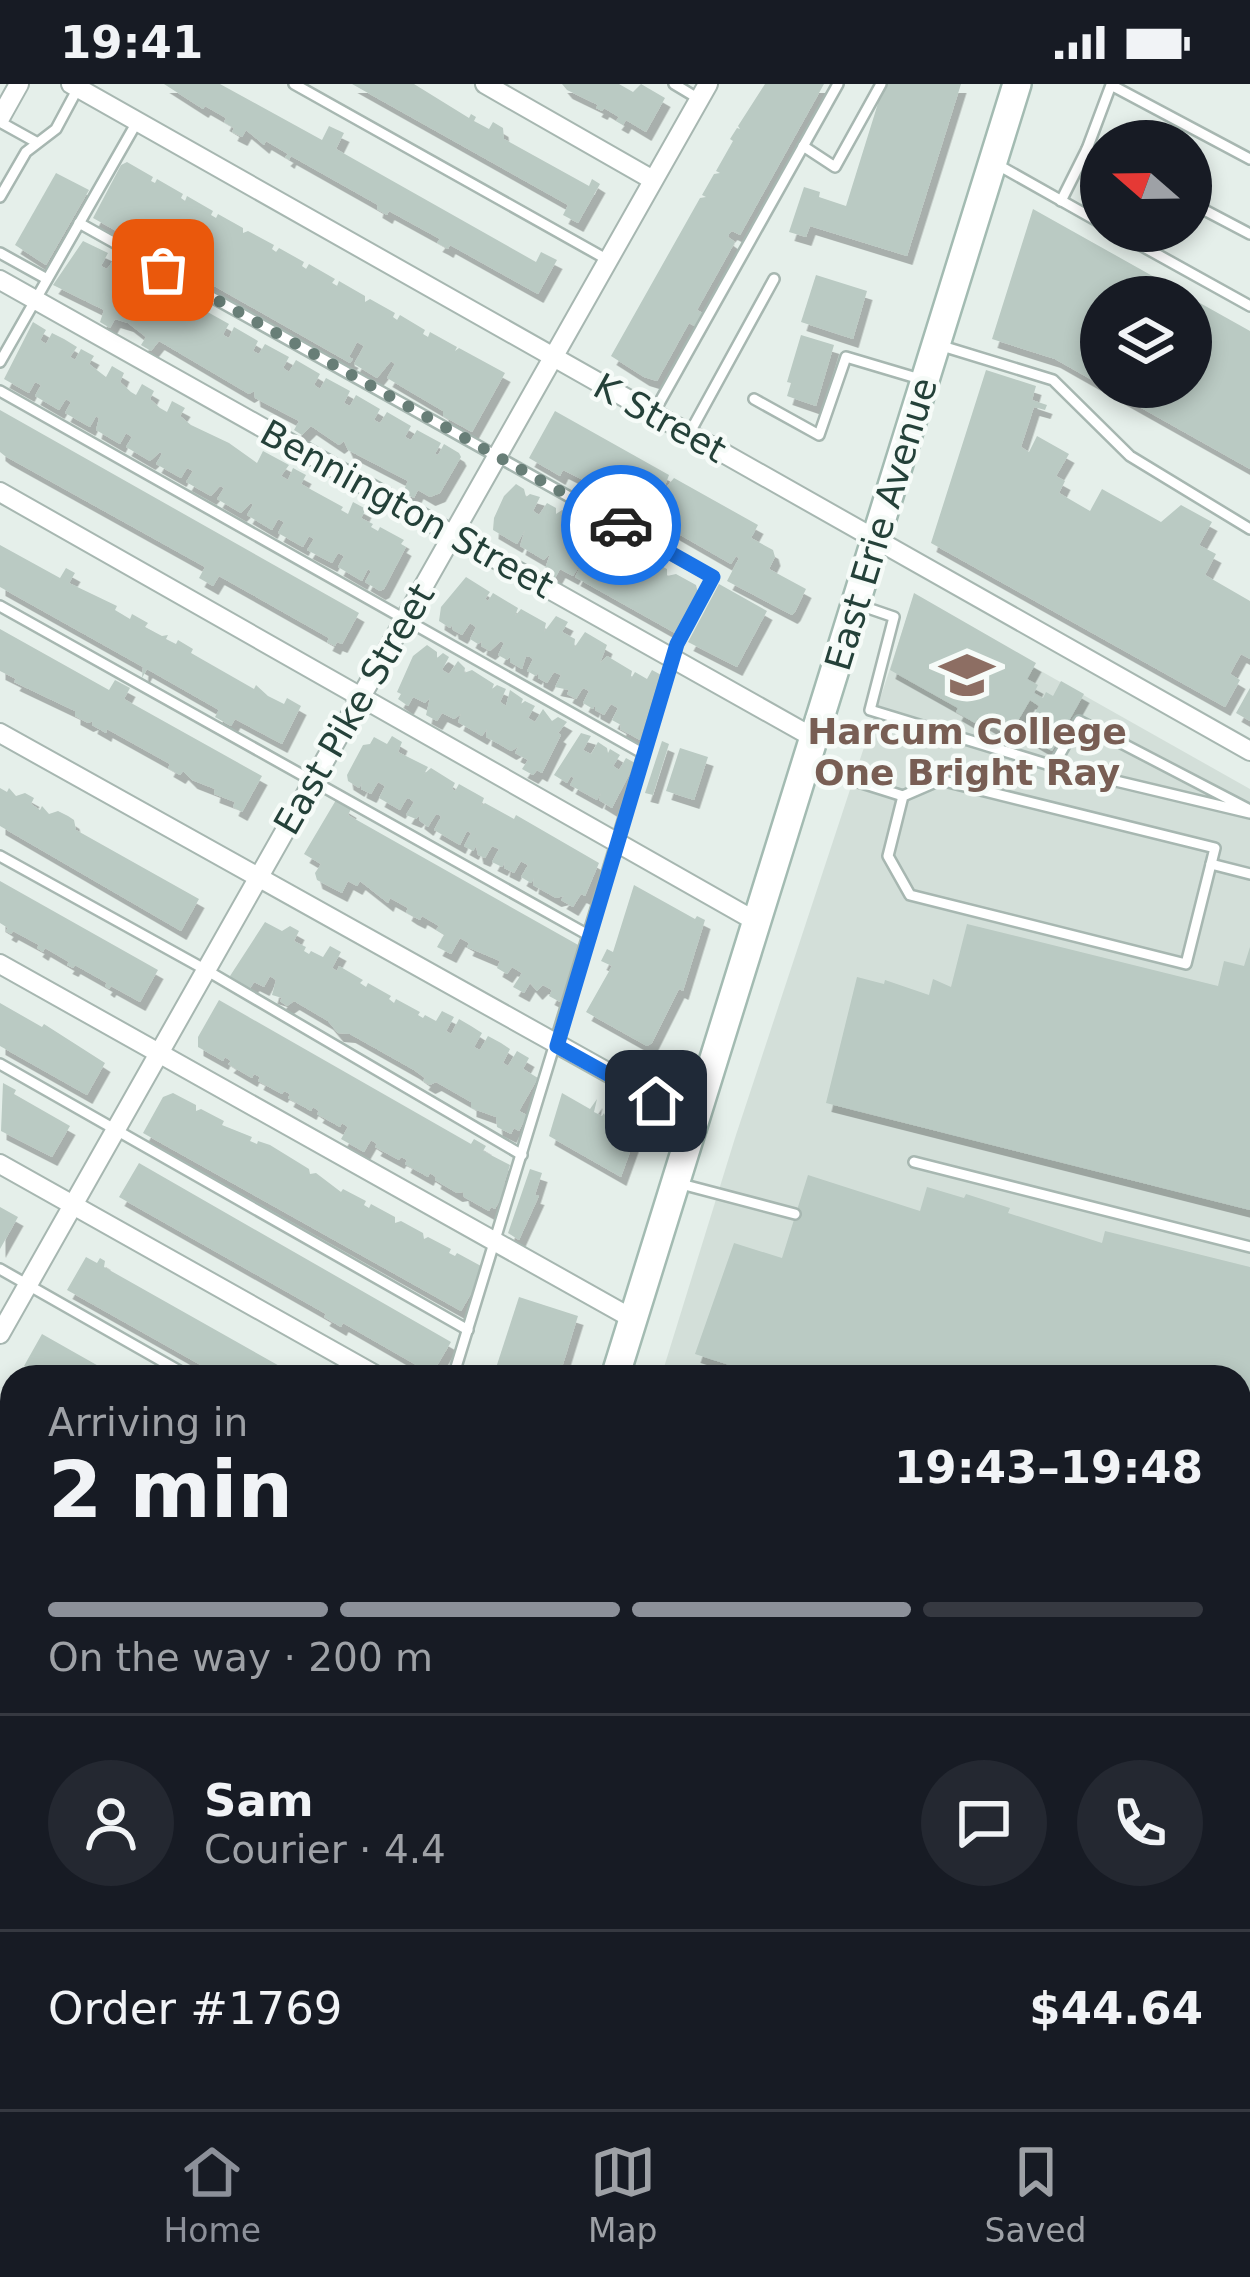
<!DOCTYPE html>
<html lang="en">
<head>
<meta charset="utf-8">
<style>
	body { margin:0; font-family:"DejaVu Sans",sans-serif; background:#242831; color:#f1f3f6; height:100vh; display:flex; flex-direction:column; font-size:45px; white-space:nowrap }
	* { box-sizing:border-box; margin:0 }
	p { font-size:39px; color:#9ea1a6 }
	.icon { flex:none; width:66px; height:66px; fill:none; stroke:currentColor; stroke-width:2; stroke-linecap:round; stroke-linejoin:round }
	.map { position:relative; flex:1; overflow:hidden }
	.panel { position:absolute; left:0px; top:1281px; width:1251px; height:744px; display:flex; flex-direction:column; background:#171b24; border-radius:36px 36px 0 0; box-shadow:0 6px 18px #0003 }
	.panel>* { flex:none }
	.needle { width:78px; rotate:290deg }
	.controls { position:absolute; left:1080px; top:36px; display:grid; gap:24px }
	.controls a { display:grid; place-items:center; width:132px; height:132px; border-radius:50%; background:#171b24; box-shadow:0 6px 18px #0003; font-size:60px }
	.pin { position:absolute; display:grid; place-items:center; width:102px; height:102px; color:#fff; margin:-51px; border-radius:24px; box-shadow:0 6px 18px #0006 }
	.courier { position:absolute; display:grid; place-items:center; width:120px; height:120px; margin:-60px; border:9px solid #1a73e8; border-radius:50%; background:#fff; color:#222; box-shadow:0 3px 15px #0007 }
	.summary em { font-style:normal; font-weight:800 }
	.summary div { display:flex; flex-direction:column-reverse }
	.summary { display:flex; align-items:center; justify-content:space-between; height:204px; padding:0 48px }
	h1 { font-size:78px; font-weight:800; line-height:90px }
	.bar { display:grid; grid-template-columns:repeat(4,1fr); gap:18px 12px; align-content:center; height:144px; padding:0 48px }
	.bar i { height:15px; border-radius:9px; background:#363941 }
	.bar .current { background:#8c9099 }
	.bar p { grid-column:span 4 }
	.line { display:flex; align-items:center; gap:30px; padding:0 48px; border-top:3px solid #363941 }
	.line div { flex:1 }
	.round { display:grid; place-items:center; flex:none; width:126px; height:126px; border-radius:63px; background:#242831 }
	.status { display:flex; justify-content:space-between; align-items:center; height:84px; padding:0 60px; background:#171b24; direction:ltr }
	.status svg { height:33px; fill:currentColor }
	.menu { display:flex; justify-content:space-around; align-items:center; height:168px; border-top:3px solid #363941; background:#171b24; font-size:33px; color:#9ea1a6 }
	.menu a { display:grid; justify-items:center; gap:6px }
	.menu .current { color:#8c9099 }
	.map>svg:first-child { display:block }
</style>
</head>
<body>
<div class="status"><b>19:41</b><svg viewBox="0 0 49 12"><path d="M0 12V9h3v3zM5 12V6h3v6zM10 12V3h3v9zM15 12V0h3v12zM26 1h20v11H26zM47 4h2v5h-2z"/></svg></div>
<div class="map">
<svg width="1250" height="2025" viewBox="0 0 1250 2025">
	<defs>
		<filter id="shadow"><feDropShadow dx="5.5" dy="9" stdDeviation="0" flood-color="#0004"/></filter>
	</defs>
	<rect width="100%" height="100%" fill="#e5efea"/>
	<g fill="#d3dfd9">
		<polygon points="913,515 1250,705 1250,1497 1239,1516 1239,1293 661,1293 735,1054"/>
		<polygon points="0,1379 12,1386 12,2013 225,2013 218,2025 0,2025"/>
	</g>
	<g fill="#bacac3" filter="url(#shadow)">
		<polygon points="164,0 220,0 322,56 329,42 344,49 336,65 536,178 541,168 557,176 538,210 450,161 448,165 443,162 437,159 440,155 389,127 387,131 377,125 378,121 291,72 289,76 285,73 288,70 266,57 264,61 246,46 242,53 232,48 234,44 224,38 226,34 205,22 203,25"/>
		<polygon points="352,0 414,0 469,34 471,30 476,33 474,37 489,45 493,38 503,44 504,55 589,102 592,95 600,100 578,139 563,131 568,121"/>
		<polygon points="562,0 619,0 633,8 641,0 665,14 646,48 626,36 623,41 616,37 619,33 604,24 602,27 596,24 598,21 567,6"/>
		<polygon points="765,0 824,0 740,151 732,147 729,150 728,153 735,158 697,226 705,230 698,244 689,239 657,297 644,293 611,272 700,114 706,113 702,111 714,90 720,89 716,87 733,57 730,55 737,44 740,45 738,42"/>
		<polygon points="884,0 961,0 907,172 810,142 806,153 789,148 804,103 820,108 819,113 846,122"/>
		<polygon points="127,78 153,93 151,97 155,99 157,95 183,110 181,114 185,117 187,112 213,127 211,131 216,134 218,130 243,144 243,149 248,147 274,161 272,165 276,168 279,164 304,178 302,182 306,185 309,180 335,195 332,199 337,202 339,197 365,212 365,218 370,215 395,229 393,233 397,236 400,231 425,246 423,250 428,253 430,248 457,263 455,267 459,264 505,289 472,348 443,332 443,327 387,294 395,280 391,277 377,294 354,280 364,262 357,258 349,273 353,275 350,279 172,178 182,160 175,156 165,174 93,134 121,81"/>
		<polygon points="56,89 89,106 46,181 15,161"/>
		<polygon points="1033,125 1190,213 1101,213 1101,301 1055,275 992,255"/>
		<polygon points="83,157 108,169 101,182 107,185 115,174 138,188 132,199 138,202 144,191 168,205 162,216 166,218 174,208 198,222 192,233 198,236 204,226 229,240 223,250 225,252 229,254 234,243 258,257 253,267 259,270 265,260 289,273 283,284 289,288 296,276 320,290 314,301 320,305 326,294 350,307 344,319 350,322 356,311 380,325 374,336 380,339 387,328 411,342 405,353 411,356 417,346 441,359 435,370 438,371 444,360 459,369 461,373 440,409 430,413 418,406 414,414 403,408 408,397 348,366 344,357 339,361 311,342 302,351 294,346 299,337 255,314 254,307 249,310 159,257 151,267 141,261 146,253 128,239 115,235 110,244 100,238 104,226 53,201"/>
		<polygon points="816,191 867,207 853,255 801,238"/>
		<polygon points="1191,214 1250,247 1250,385 1104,303 1191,303"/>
		<polygon points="33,238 46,246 40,256 46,260 52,249 64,255 77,263 70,273 75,276 81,265 94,272 89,280 106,293 112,282 124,289 120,298 131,308 136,311 142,300 154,307 150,315 160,324 167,328 172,317 185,324 180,332 191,341 229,359 257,379 263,367 289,381 281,392 288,396 293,384 306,391 301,400 343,423 341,426 348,430 353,418 366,425 361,434 373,440 371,443 378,447 380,443 404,456 401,460 406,463 384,505 380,507 365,498 371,487 368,485 362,497 338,483 344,472 338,469 332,479 307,466 314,455 309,452 303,463 278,449 284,438 278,435 272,446 247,431 253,421 251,419 241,429 217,415 224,404 220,402 211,412 186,398 193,387 187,384 181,394 156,380 162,370 160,368 150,377 126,363 132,353 126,349 120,360 96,346 99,334 96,332 90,343 65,329 71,318 66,315 59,326 35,312 41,301 35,298 29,309 4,295"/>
		<polygon points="801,251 834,261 816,322 787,312 791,299 787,298"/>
		<polygon points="986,286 1036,302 1032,316 1047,321 1045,326 1034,323 1021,363 1029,368 1037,352 1069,370 1056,392 1065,397 1059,409 1090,427 1102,405 1161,438 1181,421 1212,438 1199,461 1216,470 1205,491 1250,517 1250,575 1241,570 1230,590 1240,596 1225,623 931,459"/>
		<polygon points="0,326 359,529 342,560 337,558 335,562 327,558 329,554 219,492 213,502 199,494 205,483 5,372 0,368"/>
		<polygon points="555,327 669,391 663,407 674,394 758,441 751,454 773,466 775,473 769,485 806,505 795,528 792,531 727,497 739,474 736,472 731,480 593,401 563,386 560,392 529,374"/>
		<polygon points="516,400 524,405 526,413 530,410 540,413 533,427 539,431 547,419 556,424 556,430 562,426 642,472 642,477 644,473 667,485 667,492 676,490 696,501 698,509 675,549 575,493 583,477 573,492 560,485 555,494 544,488 550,470 544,476 520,462 525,446 517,460 493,446 494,434 504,412"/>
		<polygon points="0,461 60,494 66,484 75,489 69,499 117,522 115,526 130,535 132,530 148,539 145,543 162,552 168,551 166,555 176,560 178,556 193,565 191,569 254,605 256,601 268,612 284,620 287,614 301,622 282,660 235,635 231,642 215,633 219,626 147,585 142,594 143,583 0,503"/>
		<polygon points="466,493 490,508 485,515 488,517 493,509 518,524 515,532 521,525 546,539 544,548 556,532 568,538 562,548 575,555 574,564 585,548 607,561 600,579 607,572 632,587 630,596 635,588 647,595 652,586 663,592 644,653 640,656 620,645 621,641 612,636 618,624 611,620 604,631 595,626 595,621 593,625 583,619 589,607 583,604 576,615 567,610 569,606 555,603 561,591 554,588 547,599 538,594 538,589 536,592 527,587 533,575 530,573 526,572 522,585 510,578 510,573 507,576 498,571 504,559 501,557 490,567 481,562 482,557 478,560 470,555 476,543 470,539 462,551 453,546 452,541 450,544 439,537 441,523"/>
		<polygon points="719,500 767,527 737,583 688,558"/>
		<polygon points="914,509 1036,579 1027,595 1038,601 1034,609 1043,614 1046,608 1053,612 1061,597 1084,610 1052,667 1030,654 1039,638 1032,634 1039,622 1030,616 1009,652 978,634 975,639 956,628 958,624 890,586"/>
		<polygon points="0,545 109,606 115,596 130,604 124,615 262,692 242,728 233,723 235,718 214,710 215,705 192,696 183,687 180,691 168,684 170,680 107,645 106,649 92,641 93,637 88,639 75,632 75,627 14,598 16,595 0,587"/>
		<polygon points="427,561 437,568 437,574 443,569 449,573 442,586 449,590 458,577 465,584 464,589 472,586 494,600 492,605 497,601 506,605 500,618 506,622 510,606 523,615 521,620 525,617 535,622 528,634 535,638 543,625 552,637 558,633 567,638 558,649 561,651 542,689 537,686 533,691 522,685 528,676 515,669 518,663 511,667 499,660 486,653 487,645 482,652 458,638 461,630 454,635 442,629 437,637 426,631 430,614 425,619 413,613 408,622 398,615 401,610 397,608 413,572"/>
		<polygon points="1250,604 1250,637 1236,629"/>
		<polygon points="581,649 591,652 583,666 591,670 598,658 607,664 608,669 610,665 620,671 613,682 619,686 626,674 635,679 612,724 599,716 601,709 597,716 570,701 574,694 571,692 567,699 554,691"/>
		<polygon points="392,652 402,658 398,668 428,683 424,690 431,684 455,699 452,705 455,707 459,700 484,714 481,722 485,719 514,735 516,731 599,779 585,812 581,810 573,823 561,816 564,812 556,814 533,801 534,794 531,799 521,793 528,781 524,779 521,777 514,789 504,784 505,778 502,783 492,778 499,765 492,762 485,774 478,771 476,762 473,767 464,762 471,749 467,747 460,761 434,746 441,733 439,731 436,730 428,743 419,736 420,731 416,735 406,731 414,718 410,715 407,714 400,726 379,714 385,702 378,698 371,710 361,705 362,699 359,704 348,697 347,691 363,661 370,660 374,653 387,660"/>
		<polygon points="662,657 669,660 653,711 645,709"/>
		<polygon points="680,664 708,673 694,716 666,707"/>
		<polygon points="0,704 7,708 9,704 16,712 25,709 34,714 31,720 40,726 42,722 49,730 58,727 68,732 74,736 76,746 199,815 181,847 0,742"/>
		<polygon points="336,716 351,725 348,731 580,862 562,919 549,912 552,906 543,901 537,907 530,899 524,909 513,903 522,889 512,883 507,890 497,884 500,877 467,863 469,859 460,854 451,870 437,863 444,851 436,846 439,842 422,832 420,836 412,832 406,828 408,824 390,814 388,819 360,797 357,802 348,797 342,809 317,796 315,789 321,780 304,770"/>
		<polygon points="0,797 158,886 140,918 111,902 109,905 105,902 107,899 75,881 73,884 67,881 69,878 45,864 43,868 37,864 39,861 13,847 11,850 6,847 8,844 0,839"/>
		<polygon points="634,801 695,835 697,832 705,836 683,907 679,905 652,959 647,962 586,928 612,882 601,877 607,865 613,868"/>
		<polygon points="265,838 282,847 290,842 299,847 294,857 306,863 304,867 309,870 311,867 323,873 330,862 341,868 332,884 337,887 339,882 363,896 360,899 366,903 368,899 391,912 389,915 394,919 396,915 420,928 418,931 423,934 425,931 436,937 442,927 454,933 446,947 451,950 459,935 471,942 482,949 474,963 480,966 488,952 501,959 510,965 503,979 508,982 517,967 529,974 523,985 538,994 519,1027 527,1031 519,1047 514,1044 511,1050 497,1043 496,1033 471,1024 471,1018 436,998 430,1001 423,997 425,994 414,986 350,950 338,949 328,937 294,917 287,922 280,917 282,914 272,911 276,896 270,892 264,903 254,898 249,906 233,897 230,892"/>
		<polygon points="967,840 1218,902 1224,877 1244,882 1250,863 1250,1126 826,1019 857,893 884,900 885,896 929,911 933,895 951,903"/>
		<polygon points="219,916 471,1060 474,1055 486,1062 483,1067 510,1081 504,1100 507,1103 495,1125 491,1123 489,1127 464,1113 463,1108 457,1109 435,1096 436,1093 430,1089 428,1093 405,1080 407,1076 401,1073 399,1076 375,1063 377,1060 371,1056 364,1068 341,1055 348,1043 342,1039 340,1043 317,1030 319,1027 313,1023 311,1027 288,1014 290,1010 284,1007 282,1010 258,997 260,993 254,990 252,994 228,980 231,977 225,973 223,977 198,963 198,953"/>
		<polygon points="0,919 42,943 44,940 105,979 87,1011 0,962"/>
		<polygon points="3,999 16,1006 14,1010 70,1042 52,1073 1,1047"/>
		<polygon points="173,1009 196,1021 196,1027 201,1025 224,1037 222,1041 252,1053 250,1057 257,1060 258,1057 270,1061 309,1085 310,1090 316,1089 341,1108 343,1105 366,1117 364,1121 369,1124 371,1120 395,1133 395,1139 401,1137 423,1149 424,1155 428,1153 451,1165 449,1169 455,1172 457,1169 481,1182 478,1189 482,1191 461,1227 143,1049 163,1013"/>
		<polygon points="562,1009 590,1025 597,1015 594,1028 602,1032 604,1029 606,1034 633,1047 635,1054 621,1093 549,1052"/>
		<polygon points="139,1079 451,1258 432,1290 343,1239 341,1243 324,1233 326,1230 119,1113"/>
		<polygon points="530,1085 542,1089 535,1111 539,1112 519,1156 508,1149"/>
		<polygon points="808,1091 920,1127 927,1103 964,1114 966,1110 1010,1124 1008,1129 1102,1159 1105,1147 1250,1183 1250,1321 1240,1343 1239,1293 746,1293 748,1287 695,1270 734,1159 782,1174"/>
		<polygon points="0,1123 18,1133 0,1165"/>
		<polygon points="86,1173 97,1179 100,1174 105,1177 104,1183 299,1293 222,1293 85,1216 67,1206"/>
		<polygon points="519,1213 578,1232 559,1293 493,1293"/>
		<polygon points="42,1250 72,1267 118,1293 37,1293 24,1282"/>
		<polygon points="0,1378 12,1385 12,1562 0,1555"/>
		<polygon points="1250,1570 1250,1833 1243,1824 1239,1830 1239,1767 1247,1752 1239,1747 1239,1590"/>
		<polygon points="0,1928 12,1934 12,2013 151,2013 173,2025 0,2025"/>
		<polygon points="375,2013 1094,2013 1109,2025 368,2025"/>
	</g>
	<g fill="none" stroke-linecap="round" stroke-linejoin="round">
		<defs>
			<g id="service">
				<polyline points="294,0 608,176"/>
				<polyline points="674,0 699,15"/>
				<polyline points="0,38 36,58"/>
				<polyline points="803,62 835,83 881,0"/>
				<polyline points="1087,65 1111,1 1250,75"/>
				<polyline points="998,81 1101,139"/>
				<polyline points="0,113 26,68 56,45 78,4"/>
				<polyline points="1061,117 1087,65 1101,72"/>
				<polyline points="1191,119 1250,150"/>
				<polyline points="79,139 713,493 677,560 453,1293"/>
				<polyline points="1115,147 1250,222"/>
				<polyline points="0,169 47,195"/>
				<polyline points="942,262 1053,296 1130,372 1250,445"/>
				<polyline points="0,278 137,38"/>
				<polyline points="0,307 644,670"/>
				<polyline points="754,315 819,351 846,273 920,295"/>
				<polyline points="653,330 838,0"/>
				<polyline points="689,350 774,195"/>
				<polyline points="859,521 894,533 870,626 1053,682"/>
				<polyline points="0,522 590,852"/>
				<polyline points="811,683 903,712"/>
				<polygon points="940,696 1215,764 1186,880 910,811 888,772 903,712"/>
				<polyline points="1250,726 1079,637 1053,682 1250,729"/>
				<polyline points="0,772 206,886 522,1071"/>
				<polyline points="1211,780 1250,790"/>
				<polyline points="0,980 468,1246"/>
				<polyline points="914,1078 1250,1163"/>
				<polyline points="681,1100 795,1130"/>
				<polyline points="0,1185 190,1293"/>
				<polyline points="0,1685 12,1688"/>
				<polyline points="0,1807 12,1814"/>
				<polyline points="1239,1869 1250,1875"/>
				<polyline points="1239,1979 1250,1959"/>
			</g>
			<g id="minor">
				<polyline points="71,0 1250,667"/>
				<polyline points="485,0 653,96"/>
				<polyline points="0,34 19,0"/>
				<polyline points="0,196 814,654"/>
				<polyline points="0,408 757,838"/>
				<polyline points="0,649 695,1037"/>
				<polyline points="0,880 633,1235"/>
				<polyline points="0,1080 379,1293"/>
				<polyline points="0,1250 708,0"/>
				<polyline points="0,1328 12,1335"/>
				<polyline points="1216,2013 1239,2025"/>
			</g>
			<g id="secondary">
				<polyline points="615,1293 1017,0"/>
				<polyline points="271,2025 278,2013"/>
			</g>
		</defs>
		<use href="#service" stroke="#a7b7b1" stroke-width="14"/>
		<use href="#minor" stroke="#a7b7b1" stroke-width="22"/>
		<use href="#secondary" stroke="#a3bbb2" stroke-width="32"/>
		<use href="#service" stroke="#fff" stroke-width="9"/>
		<use href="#minor" stroke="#fff" stroke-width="18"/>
		<use href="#secondary" stroke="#fff" stroke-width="27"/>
	</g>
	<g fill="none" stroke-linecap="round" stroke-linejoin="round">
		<polyline stroke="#687e77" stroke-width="12" stroke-dasharray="0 21.6" points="163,186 621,441"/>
		<polyline stroke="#1a73e8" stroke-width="15" points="621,441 713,493 677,560 557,962 656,1017"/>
	</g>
	<defs>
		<symbol id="university-bare" viewBox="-9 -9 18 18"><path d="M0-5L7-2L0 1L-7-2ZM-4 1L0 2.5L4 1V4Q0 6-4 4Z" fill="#8d6e63" stroke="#f6fbf8" stroke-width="2.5" paint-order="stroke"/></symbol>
	</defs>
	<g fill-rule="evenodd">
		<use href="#university-bare" x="929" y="553" width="76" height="76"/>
	</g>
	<g text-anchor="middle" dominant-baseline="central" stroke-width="9" stroke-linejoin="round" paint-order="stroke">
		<g font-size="36" fill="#244139" stroke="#f6fbf8">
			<text transform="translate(660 334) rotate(29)">K Street</text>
			<text transform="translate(407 425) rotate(29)">Bennington Street</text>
			<text transform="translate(881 440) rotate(-73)">East Erie Avenue</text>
			<text transform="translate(354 625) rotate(-60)">East Pike Street</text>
		</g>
		<g font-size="36" font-weight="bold" fill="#785e54" stroke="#f6fbf8">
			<text x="967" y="647">Harcum College<tspan x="967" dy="41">One Bright Ray</tspan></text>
		</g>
	</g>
</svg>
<div class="controls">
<a><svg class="needle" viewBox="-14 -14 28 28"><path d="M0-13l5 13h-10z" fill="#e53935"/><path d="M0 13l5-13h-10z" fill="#9ea1a6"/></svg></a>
<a><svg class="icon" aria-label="layers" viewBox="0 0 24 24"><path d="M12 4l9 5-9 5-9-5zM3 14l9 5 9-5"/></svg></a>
</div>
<div class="pin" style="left:163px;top:186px;background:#ea580c"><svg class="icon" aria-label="bag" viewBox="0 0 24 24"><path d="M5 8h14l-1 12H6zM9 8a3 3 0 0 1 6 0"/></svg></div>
<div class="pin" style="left:656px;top:1017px;background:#1f2937"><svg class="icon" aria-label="home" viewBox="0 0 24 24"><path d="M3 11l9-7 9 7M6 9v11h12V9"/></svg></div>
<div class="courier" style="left:621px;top:441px"><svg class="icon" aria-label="car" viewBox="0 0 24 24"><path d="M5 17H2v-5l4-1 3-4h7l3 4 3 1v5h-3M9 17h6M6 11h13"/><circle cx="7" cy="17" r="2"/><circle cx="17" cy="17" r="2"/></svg></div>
<section class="panel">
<div class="summary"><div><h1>2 min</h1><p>Arriving in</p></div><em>19:43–19:48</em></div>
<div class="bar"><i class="current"></i><i class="current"></i><i class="current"></i><i></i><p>On the way · 200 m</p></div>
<div class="line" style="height:216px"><a class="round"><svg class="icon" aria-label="person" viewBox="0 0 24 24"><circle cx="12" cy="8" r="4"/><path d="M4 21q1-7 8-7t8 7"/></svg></a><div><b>Sam</b><p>Courier · 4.4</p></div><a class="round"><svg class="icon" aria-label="chat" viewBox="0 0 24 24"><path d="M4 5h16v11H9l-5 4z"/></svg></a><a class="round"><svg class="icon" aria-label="phone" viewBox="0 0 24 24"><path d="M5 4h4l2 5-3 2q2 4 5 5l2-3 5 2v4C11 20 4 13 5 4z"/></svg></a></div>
<div class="line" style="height:156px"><div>Order #1769</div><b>$44.64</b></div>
</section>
</div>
<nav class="menu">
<a class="current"><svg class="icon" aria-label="home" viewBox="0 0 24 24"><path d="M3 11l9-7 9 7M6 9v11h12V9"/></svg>Home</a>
<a><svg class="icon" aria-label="map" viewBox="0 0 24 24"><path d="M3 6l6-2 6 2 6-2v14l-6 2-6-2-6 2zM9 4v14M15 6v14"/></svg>Map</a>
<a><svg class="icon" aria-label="saved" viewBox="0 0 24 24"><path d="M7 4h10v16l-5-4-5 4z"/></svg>Saved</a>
</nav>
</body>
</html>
